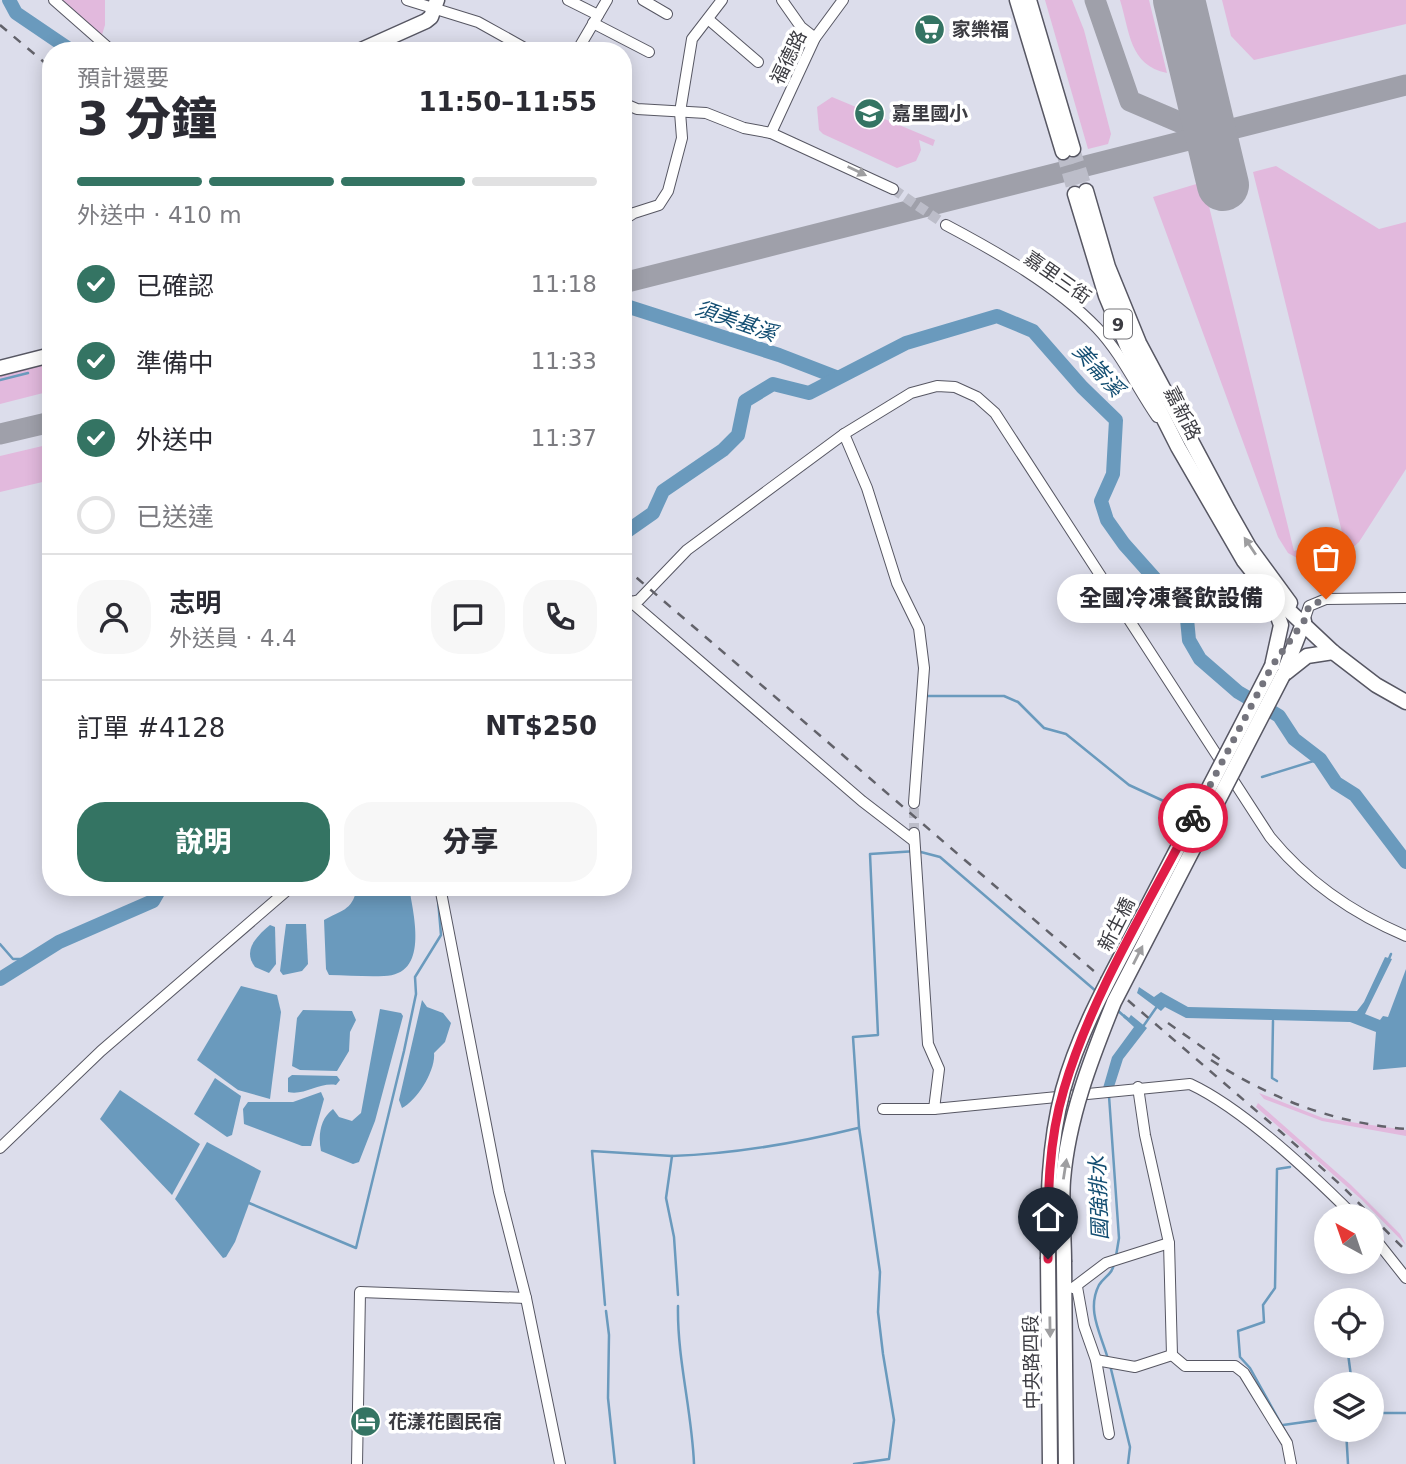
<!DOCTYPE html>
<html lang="zh-TW">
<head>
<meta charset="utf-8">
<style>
	body { margin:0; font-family:"DejaVu Sans","Noto Sans TC",sans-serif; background:#f7f7f7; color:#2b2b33; height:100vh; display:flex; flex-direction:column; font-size:26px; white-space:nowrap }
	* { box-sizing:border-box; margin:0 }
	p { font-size:23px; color:#7c7c81 }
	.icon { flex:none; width:38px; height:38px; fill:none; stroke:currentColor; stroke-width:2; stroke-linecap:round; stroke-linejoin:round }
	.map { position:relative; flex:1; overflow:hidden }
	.details { position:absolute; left:42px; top:42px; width:590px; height:854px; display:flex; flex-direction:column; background:#fff; border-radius:28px; box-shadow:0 4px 18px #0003 }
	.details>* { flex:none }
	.needle { width:46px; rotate:320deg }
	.controls { position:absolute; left:1314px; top:1204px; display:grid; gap:14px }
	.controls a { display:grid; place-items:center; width:70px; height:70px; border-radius:50%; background:#fff; box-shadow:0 4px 18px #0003; font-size:35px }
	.pin { position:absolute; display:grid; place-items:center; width:60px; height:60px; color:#fff; margin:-72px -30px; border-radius:50% 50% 50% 0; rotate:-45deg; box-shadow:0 0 7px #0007 }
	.pin .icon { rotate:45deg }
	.courier { position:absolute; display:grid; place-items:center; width:70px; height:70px; margin:-35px; border:5px solid #e11d48; border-radius:50%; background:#fff; color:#222; box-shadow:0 2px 9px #0007 }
	.bubble { position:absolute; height:49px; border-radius:24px; background:#fff; box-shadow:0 4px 18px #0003; font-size:23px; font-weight:800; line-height:49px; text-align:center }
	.overview em { font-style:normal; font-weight:800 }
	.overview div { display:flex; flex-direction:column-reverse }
	.overview { display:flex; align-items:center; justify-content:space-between; height:119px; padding:0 35px }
	h1 { font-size:46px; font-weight:800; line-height:52px }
	.bar { display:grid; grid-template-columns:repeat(4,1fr); gap:10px 7px; align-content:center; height:84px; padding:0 35px }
	.bar i { height:9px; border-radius:5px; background:#e1e1e2 }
	.bar .selected { background:#347463 }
	.bar p { grid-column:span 4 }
	.line { display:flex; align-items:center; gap:18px; padding:0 35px; border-top:2px solid #e1e1e2 }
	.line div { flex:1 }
	.round { display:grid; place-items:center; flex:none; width:74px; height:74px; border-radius:28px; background:#f7f7f7 }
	ol { padding:0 35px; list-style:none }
	li { display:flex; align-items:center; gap:21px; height:77px }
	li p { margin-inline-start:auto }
	li .icon { padding:7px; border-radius:50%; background:#347463; color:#fff; stroke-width:4 }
	li:last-child { color:#7c7c81 }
	li i { width:38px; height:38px; border:4px solid #e1e1e2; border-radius:50% }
	.primary-button { display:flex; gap:14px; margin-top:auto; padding:14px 35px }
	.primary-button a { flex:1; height:80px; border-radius:28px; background:#347463; color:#fff; font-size:28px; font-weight:800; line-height:80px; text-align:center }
	.primary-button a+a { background:#f7f7f7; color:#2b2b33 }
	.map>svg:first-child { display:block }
</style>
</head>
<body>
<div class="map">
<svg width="1406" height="1464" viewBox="0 0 1406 1464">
	<rect width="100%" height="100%" fill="#dcddeb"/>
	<g fill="#e2b9dd">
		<polygon points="57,0 105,0 105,25 101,38"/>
		<polygon points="1045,0 1072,0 1084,30 1111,134 1108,144 1088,149"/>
		<path d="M1120,0h29l18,73c-38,-8 -37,-41 -47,-73z"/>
		<polygon points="1222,0 1406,0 1406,24 1254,60 1231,36"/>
		<polygon points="832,97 935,140 933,146 919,140 921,150 916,161 897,168 823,134 819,130 817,107"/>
		<polygon points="1276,166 1379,229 1406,222 1406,469 1359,542 1341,558 1324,561 1299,559 1288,553 1278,537 1153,197 1203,182 1294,551 1343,536 1253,172"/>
		<polygon points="51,362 51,391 0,404 0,375"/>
		<polygon points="51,444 51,480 0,492 0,456"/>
		<polygon points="1259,1093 1323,1118 1406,1130 1406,1136 1322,1121 1264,1099"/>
		<polygon points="1258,1103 1351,1185 1400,1234 1406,1245 1361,1199 1256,1107"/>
	</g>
	<g fill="#6a9abd">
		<path d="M369,887h40c5,30 20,88 -25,89 -18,1 -37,-1 -55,-1l-3,-6 -2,-49c16,-9 29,-10 32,-30z"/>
		<polygon points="286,924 306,924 308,964 302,971 283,975 280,971"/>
		<path d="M270,925l5,2 1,37 -7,9 -14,-6c-13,-17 2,-31 15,-42z"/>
		<polygon points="1385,957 1392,959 1365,1014 1380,1020 1383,1016 1388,1017 1406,969 1406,1067 1373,1070 1376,1032 1350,1022 1186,1018 1165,1007 1161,1011 1137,993 1139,987 1154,997 1161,992 1188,1007 1357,1011 1364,1002"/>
		<polygon points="241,986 277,995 281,1012 270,1099 238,1090 197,1060"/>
		<path d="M422,1000l5,7 16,6 8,10 -6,19 -11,11c2,17 -17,48 -32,55l-3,-8z"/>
		<path d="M380,1009l21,4 2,3 -28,105 -16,41 -6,2 -32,-13c-3,-16 -1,-32 12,-42l6,8 13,4 9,-8z"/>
		<polygon points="303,1010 352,1011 356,1020 350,1032 349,1051 337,1071 300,1070 292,1066 297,1018"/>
		<polygon points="1124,1014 1129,1018 1131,1015 1147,1028 1123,1059 1114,1087 1103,1088 1112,1057 1134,1027 1123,1017"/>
		<path d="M292,1075l45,1 3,4 -4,5c-16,-3 -32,11 -48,7v-14z"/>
		<polygon points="215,1078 241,1096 232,1135 227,1137 194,1114"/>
		<polygon points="120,1090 200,1144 172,1195 100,1119"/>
		<polygon points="321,1092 324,1099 311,1146 302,1146 244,1124 243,1109 248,1102 293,1102"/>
		<polygon points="207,1142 261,1171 235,1242 226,1257 223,1258 175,1199"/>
	</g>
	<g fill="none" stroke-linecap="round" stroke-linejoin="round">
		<g stroke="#6a9abd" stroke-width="2.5">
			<polyline points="0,380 28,373"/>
			<polyline points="928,696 1004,696 1018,702 1044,728 1066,734 1129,785 1183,810"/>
			<polyline points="1262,777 1320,759"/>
			<polyline points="0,944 13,959 32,959"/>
			<polyline points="1388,961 1391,954"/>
			<polyline points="1115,1008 1126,1018"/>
			<polyline points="1273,1021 1272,1078 1277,1081"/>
			<polyline points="1142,1028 1158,1005"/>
			<polyline points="1109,1096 1119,1238 1116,1256"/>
			<polyline points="1290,1167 1277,1169 1275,1288 1263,1305 1264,1322 1238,1331 1240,1357 1250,1368 1290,1440"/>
			<polyline points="249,1203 356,1248 404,1051 416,994 415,977 441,935 438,900"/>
			<path d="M678,1295l-4,-58 -8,-39 6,-42c63,-2 125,-13 186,-28"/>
			<polyline points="605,1305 592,1151 672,1156"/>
			<path d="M678,1306c-1,53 14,105 16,158"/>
			<polyline points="606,1311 609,1335 608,1398 615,1464"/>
			<polyline points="1347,1346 1352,1384"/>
			<path d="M1108,1359c-7,-25 -22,-49 -9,-74 6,-9 14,-11 15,-22"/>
			<polyline points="1110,1365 1130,1447 1128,1464"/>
			<polyline points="1372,1413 1406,1413"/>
			<polyline points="1283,1425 1326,1419"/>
			<polyline points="1346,1430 1348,1464"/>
			<polyline points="854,1464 889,1459 894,1420 883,1354 878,1312 880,1272 859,1127 853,1037 878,1035 870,854 917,851 940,857 1097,992"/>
		</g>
		<g stroke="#6a9abd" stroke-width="14">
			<polyline points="9,0 16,13 72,51"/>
			<polyline points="623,305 779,355 836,377"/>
			<polyline points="623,534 653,513 663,491 723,450 738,435 745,401 773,384 809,393 906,343 997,316 1033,331 1082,387 1116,420 1113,474 1101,501 1107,520 1124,544 1165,590 1180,601 1187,619 1189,640 1200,659 1238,692 1279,716 1294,739 1320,759 1336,783 1355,795 1406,862"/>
			<polyline points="0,979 59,942 153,901 161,887"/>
		</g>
		<g stroke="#9fa0aa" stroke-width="21">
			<polyline points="1095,0 1130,101 1212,136"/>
			<polyline points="623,283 1406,85"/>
			<polyline points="0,434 51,422"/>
		</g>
		<polyline stroke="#9fa0aa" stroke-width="52" points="1179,0 1223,185"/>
		<g stroke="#bcbdc9" stroke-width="10" stroke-dasharray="10 5" stroke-linecap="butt">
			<polyline points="893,189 946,225"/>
			<polyline points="914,833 914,803"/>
		</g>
		<g stroke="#bcbdc9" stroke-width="14" stroke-dasharray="14 7" stroke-linecap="butt">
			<polyline points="1073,149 1086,191"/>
			<polyline points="1063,152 1075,194"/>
		</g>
		<defs>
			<g id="street">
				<polyline points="54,0 112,51"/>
				<polyline points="407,0 478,22 530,51"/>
				<polyline points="568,0 598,15"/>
				<polyline points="643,0 667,14"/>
				<polyline points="782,0 801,27 815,38"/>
				<polyline points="708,19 758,62"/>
				<polyline points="593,23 649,52"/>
				<polyline points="577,51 607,0"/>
				<polyline points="623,103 637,109 706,113 744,128 771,133 893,189"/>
				<polyline points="771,133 815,38 843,0"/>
				<polyline points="623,220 634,213 659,205 668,191 682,138 680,112 692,39 722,0"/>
				<path d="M946,225c51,27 111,61 151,103 24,25 40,60 60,89"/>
				<polyline points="844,434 867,488 897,583 919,628 924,668 914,803"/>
				<polyline points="630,601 862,801 914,841"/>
				<path d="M623,604l16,-4 48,-50 157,-116 67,-41 26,-7 18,1 22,10 18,16 275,424c36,44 84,77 136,99"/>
				<polyline points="1304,621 1309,606 1326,599 1406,598"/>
				<path d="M914,833l14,211 11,25 -5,40 256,-25c54,25 121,89 164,132"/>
				<polyline points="440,887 499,1192 526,1298 560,1464"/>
				<polyline points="1138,1087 1145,1135 1169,1243 1172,1355 1185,1366 1235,1366 1244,1373 1287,1443 1291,1464"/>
				<polyline points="883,1109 934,1109"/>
				<polyline points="0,1148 101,1051 291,887"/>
				<polyline points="1372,1235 1406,1278"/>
				<polyline points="1077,1287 1084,1326 1096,1360 1109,1434"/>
				<polyline points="1073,1288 1106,1263 1169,1243"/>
				<polyline points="1096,1360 1135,1367 1172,1355"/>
				<polyline points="357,1464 360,1292 526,1298"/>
			</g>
			<g id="secondary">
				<polyline points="359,51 426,21 431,17 437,0"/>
				<polyline points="0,368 51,355"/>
				<polyline points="1283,675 1304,621"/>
				<polyline points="1048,1259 1050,1464"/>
				<polyline points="1064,1262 1066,1464"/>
			</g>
			<g id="primary">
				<polyline points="1017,0 1063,152"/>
				<polyline points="1029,0 1073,149"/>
				<polyline points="1086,191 1108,267 1139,343 1228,510 1249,547 1290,603"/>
				<polyline points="1075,194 1106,296 1127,346 1178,447 1244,561 1267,590 1333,652 1376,685 1406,702"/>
				<polyline points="1271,598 1281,625 1272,666"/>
				<polyline points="1283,675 1307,656 1333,652"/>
			</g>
		</defs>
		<use href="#street" stroke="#575763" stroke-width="12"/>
		<use href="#secondary" stroke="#575763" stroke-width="17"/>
		<use href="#primary" stroke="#575763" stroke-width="17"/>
		<use href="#street" stroke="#fff" stroke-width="10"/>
		<use href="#secondary" stroke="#fff" stroke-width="14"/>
		<use href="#primary" stroke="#fff" stroke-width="14"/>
		<g stroke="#62626a" stroke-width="2.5" stroke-dasharray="9 9" stroke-linecap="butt">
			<polyline points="0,25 51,68"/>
			<polyline points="623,566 1281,1132 1342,1186 1406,1251"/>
			<polyline points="1168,1023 1222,1061"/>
			<path d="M1211,1060c60,39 123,63 195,69"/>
		</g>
		<defs>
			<g id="secondary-bridge">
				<path d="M1048,1259c0,-57 0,-113 15,-169 17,-62 52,-122 82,-179 42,-81 85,-163 127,-245"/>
				<path d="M1064,1262c0,-27 -3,-55 -1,-82 5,-62 28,-121 51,-178l169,-327"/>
			</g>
		</defs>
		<use href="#secondary-bridge" stroke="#575763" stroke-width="17" stroke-linecap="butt"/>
		<use href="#secondary-bridge" stroke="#fff" stroke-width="14"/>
	</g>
	<defs><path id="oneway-solid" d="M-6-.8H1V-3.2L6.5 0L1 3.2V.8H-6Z" transform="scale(1.75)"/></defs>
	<g fill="#9e9ea0">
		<use href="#oneway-solid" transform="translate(857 171) rotate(26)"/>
		<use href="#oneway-solid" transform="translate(1250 546) rotate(-124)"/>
		<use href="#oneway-solid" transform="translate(1138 955) rotate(-63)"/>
		<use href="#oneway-solid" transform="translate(1065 1169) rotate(-81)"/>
		<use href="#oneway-solid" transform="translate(1050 1327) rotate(89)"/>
	</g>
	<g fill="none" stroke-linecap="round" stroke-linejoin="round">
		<polyline stroke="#74747d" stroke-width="7" stroke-dasharray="0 12.6" points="1193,818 1272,666 1304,621 1309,606 1326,599"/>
		<path stroke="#e11d48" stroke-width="9" d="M1048,1259c0,-57 -1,-114 16,-170 28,-95 84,-184 129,-271"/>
	</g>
	<defs>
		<symbol id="supermarket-disc" viewBox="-11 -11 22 22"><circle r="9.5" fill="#347463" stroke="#fff"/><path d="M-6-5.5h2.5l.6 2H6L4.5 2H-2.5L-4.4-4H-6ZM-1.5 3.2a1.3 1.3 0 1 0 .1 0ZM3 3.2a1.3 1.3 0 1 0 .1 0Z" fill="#fff"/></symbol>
		<symbol id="school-disc" viewBox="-11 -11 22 22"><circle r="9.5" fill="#347463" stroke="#fff"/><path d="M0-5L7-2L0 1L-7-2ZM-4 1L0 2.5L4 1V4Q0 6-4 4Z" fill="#fff"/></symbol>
		<symbol id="hotel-disc" viewBox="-11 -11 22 22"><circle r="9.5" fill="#347463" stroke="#fff"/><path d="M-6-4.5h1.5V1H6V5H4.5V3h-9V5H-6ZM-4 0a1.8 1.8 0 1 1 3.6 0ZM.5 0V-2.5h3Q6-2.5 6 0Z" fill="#fff"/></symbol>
	</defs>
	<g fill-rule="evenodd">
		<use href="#supermarket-disc" x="912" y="12" width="35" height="35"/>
		<use href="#school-disc" x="852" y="96" width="35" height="35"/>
		<use href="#hotel-disc" x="348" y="1404" width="35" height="35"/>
	</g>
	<g text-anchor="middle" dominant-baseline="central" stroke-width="7" stroke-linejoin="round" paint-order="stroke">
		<rect fill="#fff" stroke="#76767b" stroke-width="2" x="1104" y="309.5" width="28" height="29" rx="5"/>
		<g font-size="18" font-weight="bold" fill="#3c3c42">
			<text x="1118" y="324">9</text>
		</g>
		<g font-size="19" font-weight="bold" fill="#3c3c42" stroke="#fff" text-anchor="start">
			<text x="952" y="29">家樂福</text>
			<text x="892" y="113">嘉里國小</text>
			<text x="388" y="1421">花漾花園民宿</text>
		</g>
		<g font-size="19" fill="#3c3c42" stroke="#fff">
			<text transform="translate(788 57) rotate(-64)">福德路</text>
			<text transform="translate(1058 277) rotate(35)">嘉里三街</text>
			<text transform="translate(1183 413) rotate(63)">嘉新路</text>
			<text transform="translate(1116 924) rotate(-63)">新生橋</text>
			<text transform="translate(1031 1362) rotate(-91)">中央路四段</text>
		</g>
		<g font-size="21" font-style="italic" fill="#124d71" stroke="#fff">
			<text transform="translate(736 321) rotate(19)">須美基溪</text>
			<text transform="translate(1098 370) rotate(47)">美崙溪</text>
			<text transform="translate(1099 1198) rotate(-92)">國強排水</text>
		</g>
	</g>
</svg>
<div class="controls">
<a><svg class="needle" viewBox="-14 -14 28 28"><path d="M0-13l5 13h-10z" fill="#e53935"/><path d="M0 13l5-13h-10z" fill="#7c7c81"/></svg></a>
<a><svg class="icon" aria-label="locate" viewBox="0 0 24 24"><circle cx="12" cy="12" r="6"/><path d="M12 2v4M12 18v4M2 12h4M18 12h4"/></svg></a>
<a><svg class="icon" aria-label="layers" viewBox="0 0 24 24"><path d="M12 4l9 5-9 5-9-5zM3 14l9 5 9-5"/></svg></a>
</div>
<div class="pin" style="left:1326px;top:599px;background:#ea580c"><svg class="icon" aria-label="bag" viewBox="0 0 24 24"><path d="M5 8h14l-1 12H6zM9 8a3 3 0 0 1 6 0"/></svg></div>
<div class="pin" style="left:1048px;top:1259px;background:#1f2937"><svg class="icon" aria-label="home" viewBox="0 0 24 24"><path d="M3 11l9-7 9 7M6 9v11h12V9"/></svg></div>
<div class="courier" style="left:1193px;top:818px"><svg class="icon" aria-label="bike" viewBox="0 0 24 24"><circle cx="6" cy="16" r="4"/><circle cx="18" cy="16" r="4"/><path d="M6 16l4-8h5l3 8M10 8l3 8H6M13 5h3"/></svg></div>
<div class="bubble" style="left:1057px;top:574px;width:228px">全國冷凍餐飲設備</div>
<section class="details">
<div class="overview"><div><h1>3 分鐘</h1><p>預計還要</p></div><em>11:50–11:55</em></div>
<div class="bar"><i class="selected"></i><i class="selected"></i><i class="selected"></i><i></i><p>外送中 · 410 m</p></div>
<ol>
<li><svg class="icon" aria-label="check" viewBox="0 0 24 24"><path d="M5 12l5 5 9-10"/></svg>已確認<p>11:18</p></li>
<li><svg class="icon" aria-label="check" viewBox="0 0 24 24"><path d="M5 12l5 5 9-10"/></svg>準備中<p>11:33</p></li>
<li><svg class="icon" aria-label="check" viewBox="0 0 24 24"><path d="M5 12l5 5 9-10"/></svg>外送中<p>11:37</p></li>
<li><i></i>已送達</li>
</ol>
<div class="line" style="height:126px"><a class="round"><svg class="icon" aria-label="person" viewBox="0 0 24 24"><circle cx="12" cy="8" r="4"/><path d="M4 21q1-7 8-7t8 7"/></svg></a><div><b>志明</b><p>外送員 · 4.4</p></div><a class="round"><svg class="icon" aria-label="chat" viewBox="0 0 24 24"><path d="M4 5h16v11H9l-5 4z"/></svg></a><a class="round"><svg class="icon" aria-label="phone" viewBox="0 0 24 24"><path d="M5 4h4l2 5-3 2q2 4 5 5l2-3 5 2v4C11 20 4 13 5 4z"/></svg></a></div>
<div class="line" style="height:91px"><div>訂單 #4128</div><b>NT$250</b></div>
<div class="primary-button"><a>說明</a><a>分享</a></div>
</section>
</div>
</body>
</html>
